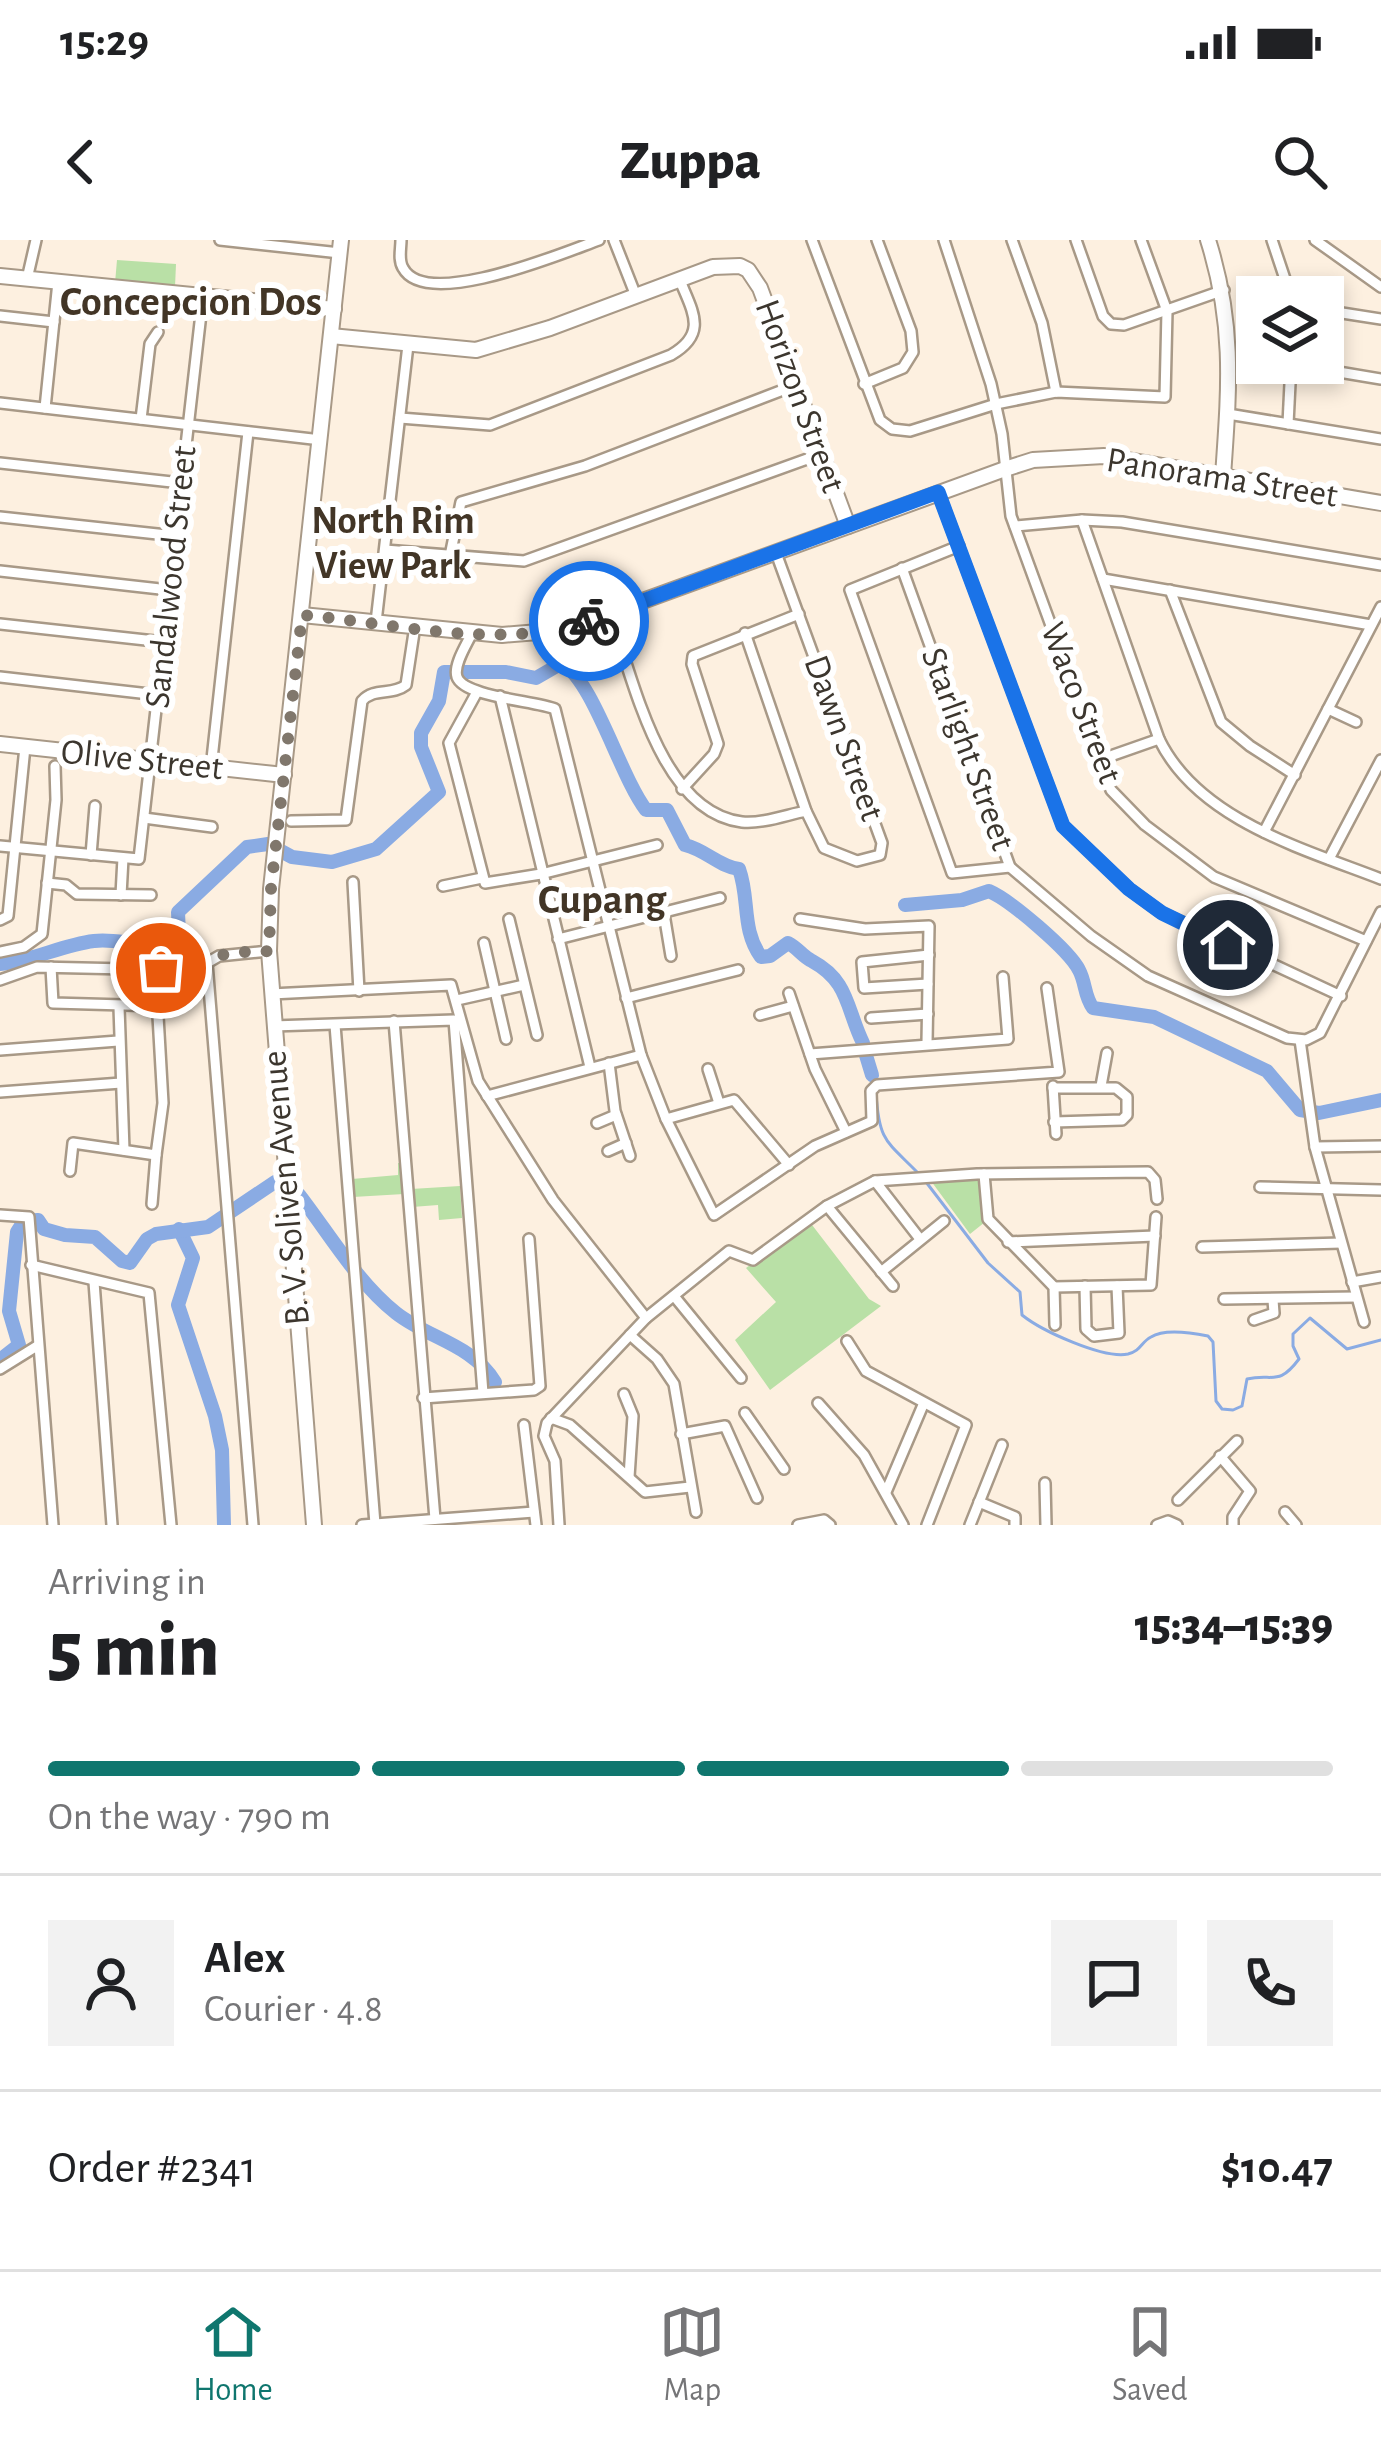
<!DOCTYPE html>
<html lang="en">
<head>
<meta charset="utf-8">
<style>
	body { margin:0; font-family:"Alegreya Sans",sans-serif; background:#f2f2f2; color:#202124; height:100vh; display:flex; flex-direction:column; font-size:45px; white-space:nowrap }
	* { box-sizing:border-box; margin:0 }
	p { font-size:39px; color:#757577 }
	.icon { flex:none; width:66px; height:66px; fill:none; stroke:currentColor; stroke-width:2; stroke-linecap:round; stroke-linejoin:round }
	.map { position:relative; height:1285px; overflow:hidden }
	.panel { display:flex; flex-direction:column; background:#fff; flex:1 }
	.panel>* { flex:none }
	.fabs { position:absolute; left:1236px; top:36px; display:grid; gap:24px }
	.fabs a { display:grid; place-items:center; width:108px; height:108px; border-radius:0px; background:#fff; box-shadow:0 6px 18px #0003; font-size:60px }
	.pin { position:absolute; display:grid; place-items:center; width:102px; height:102px; color:#fff; margin:-51px; border:6px solid #fff; border-radius:50%; box-shadow:0 3px 12px #0007 }
	.courier { position:absolute; display:grid; place-items:center; width:120px; height:120px; margin:-60px; border:9px solid #1a73e8; border-radius:50%; background:#fff; color:#222; box-shadow:0 3px 15px #0007 }
	.overview em { font-style:normal; font-weight:800 }
	.overview div { display:flex; flex-direction:column-reverse }
	.overview { display:flex; align-items:center; justify-content:space-between; height:204px; padding:0 48px }
	h1 { font-size:78px; font-weight:800; line-height:90px }
	.bar { display:grid; grid-template-columns:repeat(4,1fr); gap:18px 12px; align-content:center; height:144px; padding:0 48px }
	.bar i { height:15px; border-radius:9px; background:#e0e0e0 }
	.bar .current { background:#0f766e }
	.bar p { grid-column:span 4 }
	.line { display:flex; align-items:center; gap:30px; padding:0 48px; border-top:3px solid #e0e0e0 }
	.line div { flex:1 }
	.round { display:grid; place-items:center; flex:none; width:126px; height:126px; border-radius:0px; background:#f2f2f2 }
	.status { display:flex; justify-content:space-between; align-items:center; height:84px; padding:0 60px; background:#fff; direction:ltr }
	.status svg { height:33px; fill:currentColor }
	header { display:flex; justify-content:space-between; align-items:center; height:156px; padding:0 48px; background:#fff; font-size:54px; font-weight:800 }
	.menu { display:flex; justify-content:space-around; align-items:center; height:168px; border-top:3px solid #e0e0e0; background:#fff; font-size:33px; color:#757577 }
	.menu a { display:grid; justify-items:center; gap:6px }
	.menu .current { color:#0f766e }
	.map>svg:first-child { display:block }
</style>
</head>
<body>
<div class="status"><b>15:29</b><svg viewBox="0 0 49 12"><path d="M0 12V9h3v3zM5 12V6h3v6zM10 12V3h3v9zM15 12V0h3v12zM26 1h20v11H26zM47 4h2v5h-2z"/></svg></div>
<header><svg class="icon" aria-label="back" viewBox="0 0 24 24"><path d="M15 5l-7 7 7 7"/></svg>Zuppa<svg class="icon" aria-label="search" viewBox="0 0 24 24"><circle cx="10" cy="10" r="6"/><path d="M15 15l6 6"/></svg></header>
<div class="map">
<svg width="1381" height="1285" viewBox="0 0 1381 1285">
	<rect width="100%" height="100%" fill="#fdf0e0"/>
	<g fill="#b9e0a6">
		<polygon points="117,20 176,24 175,47 115,43"/>
		<polygon points="398,923 401,923 404,954 353,957 352,939 398,935"/>
		<polygon points="981,939 985,982 970,994 931,941"/>
		<polygon points="460,946 462,978 439,980 438,965 412,967 411,949"/>
		<polygon points="809,981 869,1059 881,1066 770,1150 735,1100 776,1062 746,1028"/>
	</g>
	<g fill="none" stroke-linecap="round" stroke-linejoin="round">
		<g stroke="#8aabe3" stroke-width="3">
			<path d="M876,853c3,50 11,48 44,82"/>
			<path d="M926,942l62,81 32,29 2,23c20,16 81,44 106,39 13,-3 13,-12 23,-17 14,-9 42,-4 57,-1l5,6 3,59 6,8 11,1 9,-4 5,-27c26,-6 31,8 52,-20l-6,-13v-12l17,-16 37,31 34,-9"/>
		</g>
		<g stroke="#8aabe3" stroke-width="14">
			<path d="M905,665l57,-5 27,-9c21,9 80,59 90,79 7,13 5,26 14,38l61,9 113,54 33,39 19,3 62,-13"/>
			<path d="M0,724c33,-3 61,-19 94,-23 28,-4 60,13 85,-6l-1,-23 69,-65 21,-3 24,13 40,5 44,-13 63,-57 -18,-45v-14l18,-32 5,-29h62l30,6 26,-15c32,19 58,113 84,147h21l18,35c21,5 33,21 54,24 11,30 2,60 22,88l9,-1 18,-13c10,5 14,13 24,18 37,20 34,47 51,82"/>
			<polyline points="865,812 872,835"/>
			<polyline points="179,989 193,1018 178,1065 215,1176 222,1210 224,1285"/>
			<path d="M0,1120l19,-15 -10,-34 8,-79 7,-11 14,-1 6,9 21,6 30,2 27,24 8,2 17,-24 9,-5 52,-7 67,-45 16,4 9,10c30,39 58,87 96,117 33,26 76,31 99,69"/>
		</g>
		<defs>
			<g id="street">
				<polyline points="220,0 340,13"/>
				<path d="M401,0c0,9 -3,20 2,28 23,43 162,-16 196,-28"/>
				<polyline points="614,0 636,56"/>
				<polyline points="812,0 880,180 892,189 910,191 996,164 1056,152 1165,157 1167,71 1141,0"/>
				<polyline points="944,0 991,144 1002,194 1011,276 1111,550 1145,585 1214,637 1366,701"/>
				<polyline points="1012,0 1042,83 1056,152"/>
				<polyline points="1076,0 1103,76 1111,84 1124,85 1224,50"/>
				<polyline points="1272,0 1291,57"/>
				<polyline points="1315,0 1381,47"/>
				<polyline points="27,39 36,0"/>
				<polyline points="1323,70 1381,79"/>
				<polyline points="0,76 54,82"/>
				<polyline points="1291,124 1381,139"/>
				<polyline points="864,144 903,128 913,112 911,91 877,0"/>
				<polyline points="0,163 321,200"/>
				<polyline points="45,168 58,42"/>
				<polyline points="1228,174 1381,199"/>
				<path d="M400,178l90,7 181,-70c38,-22 21,-44 8,-77"/>
				<polyline points="141,179 150,104 158,92"/>
				<polyline points="1288,184 1291,123"/>
				<polyline points="0,223 181,243"/>
				<polyline points="938,252 1063,586 1129,649 1162,673 1341,756"/>
				<polyline points="0,277 176,296"/>
				<path d="M1082,280l77,219c39,81 145,110 222,140"/>
				<polyline points="1015,286 1082,280 1122,282 1381,325"/>
				<polyline points="959,306 850,350 952,633 1010,627"/>
				<polyline points="385,310 524,321 821,214"/>
				<polyline points="450,316 461,262 585,226 796,145"/>
				<polyline points="902,328 1010,627 1091,696 1148,736 1287,798 1306,800 1320,793 1381,672"/>
				<polyline points="0,331 169,350"/>
				<polyline points="1103,339 1371,385"/>
				<polyline points="1170,350 1221,482 1250,506 1295,535"/>
				<path d="M610,374c24,66 50,198 132,208 20,2 44,-7 64,-11"/>
				<polyline points="376,382 408,105"/>
				<polyline points="0,384 164,402"/>
				<path d="M472,393c-5,11 -19,32 -15,44 7,20 79,24 98,32l86,346 25,64 48,96 101,-69 57,-25 -1,-30 6,-6 182,-13 -12,-84"/>
				<polyline points="745,393 806,571 824,608 857,621 880,615 882,603 776,313"/>
				<polyline points="0,437 158,455"/>
				<polyline points="477,452 449,503 485,643 541,634 657,605"/>
				<polyline points="500,456 590,827"/>
				<polyline points="1328,469 1356,482"/>
				<polyline points="1099,520 1159,499"/>
				<polyline points="211,528 248,192"/>
				<polyline points="682,549 714,514 718,504 692,424 693,416 799,374"/>
				<polyline points="144,578 212,587"/>
				<path d="M291,581l55,-1 16,-119c12,-14 30,-5 44,-16l9,-59"/>
				<polyline points="1264,592 1381,367"/>
				<polyline points="0,606 139,619 203,56"/>
				<polyline points="91,615 95,566"/>
				<polyline points="1329,619 1381,520"/>
				<polyline points="353,642 359,751"/>
				<polyline points="47,643 66,645 77,654 151,655"/>
				<polyline points="443,646 482,638"/>
				<polyline points="121,655 123,618"/>
				<polyline points="664,674 671,716"/>
				<polyline points="509,679 537,795"/>
				<polyline points="800,679 865,689 929,686 927,803"/>
				<polyline points="0,680 8,676 25,507"/>
				<polyline points="558,699 720,658"/>
				<polyline points="484,703 506,799"/>
				<polyline points="0,712 24,707 42,694 56,560 55,526"/>
				<polyline points="207,723 253,1285"/>
				<polyline points="51,727 53,763 160,766"/>
				<polyline points="0,740 37,727 172,730 207,723 219,716 269,711"/>
				<polyline points="928,744 864,748 862,722 929,715"/>
				<polyline points="789,753 815,829 846,892"/>
				<polyline points="271,754 451,745 478,841 553,960 646,1078"/>
				<polyline points="626,758 738,730"/>
				<polyline points="457,760 524,745"/>
				<polyline points="119,767 124,910"/>
				<polyline points="760,775 793,766"/>
				<polyline points="871,778 928,774"/>
				<polyline points="394,781 435,1279"/>
				<polyline points="335,785 375,1284"/>
				<polyline points="273,786 454,780 483,1153"/>
				<polyline points="1300,800 1315,907 1364,1082"/>
				<polyline points="0,810 118,801"/>
				<polyline points="810,814 1008,799 1003,737"/>
				<polyline points="609,823 615,871 630,916"/>
				<polyline points="708,829 719,863"/>
				<polyline points="1053,846 1056,894"/>
				<polyline points="1101,846 1107,813"/>
				<polyline points="1053,848 1116,848 1127,857 1127,875 1122,880 1054,882"/>
				<polyline points="0,852 121,843"/>
				<polyline points="487,856 641,815"/>
				<polyline points="666,879 734,860 789,925"/>
				<polyline points="597,883 616,875"/>
				<polyline points="1315,907 1381,906"/>
				<polyline points="608,911 626,903"/>
				<polyline points="70,931 73,903 156,915 163,863 158,776 172,730"/>
				<polyline points="984,934 988,979 1054,1047 1055,1085"/>
				<polyline points="875,941 920,999"/>
				<polyline points="1260,947 1381,950"/>
				<polyline points="152,964 156,915"/>
				<polyline points="827,966 893,1046"/>
				<polyline points="0,975 29,977 53,1285"/>
				<polyline points="1008,1002 1155,996"/>
				<polyline points="1202,1007 1341,1003"/>
				<polyline points="31,1025 149,1053 171,1285"/>
				<polyline points="881,1032 944,981"/>
				<polyline points="94,1042 112,1285"/>
				<polyline points="1352,1042 1381,1037"/>
				<polyline points="1085,1046 1086,1089 1094,1096 1119,1093 1117,1046"/>
				<polyline points="1054,1047 1151,1045 1156,977"/>
				<polyline points="674,1056 741,1138"/>
				<polyline points="1224,1059 1356,1057"/>
				<polyline points="1254,1080 1274,1073 1273,1060"/>
				<polyline points="630,1095 657,1119 674,1144 696,1272"/>
				<polyline points="847,1101 866,1131 966,1185 927,1285"/>
				<polyline points="0,1129 37,1106"/>
				<polyline points="624,1154 633,1176 629,1237"/>
				<polyline points="423,1158 534,1150 540,1146 529,999"/>
				<polyline points="818,1163 864,1215 903,1285"/>
				<polyline points="745,1173 784,1229"/>
				<polyline points="551,1178 570,1185 645,1252 690,1247"/>
				<polyline points="524,1185 536,1285"/>
				<polyline points="681,1194 725,1186 757,1258"/>
				<polyline points="1220,1216 1250,1251 1233,1277 1233,1285"/>
				<polyline points="1045,1243 1046,1285"/>
				<polyline points="886,1252 923,1165"/>
				<polyline points="1178,1260 1237,1201"/>
				<polyline points="979,1262 1015,1277 1015,1285"/>
				<polyline points="1285,1272 1296,1285"/>
				<polyline points="362,1285 534,1272"/>
				<polyline points="559,1285 555,1221 544,1196 547,1183 646,1078 729,1011 753,1020 827,966 875,941 977,934 1148,932 1155,940 1157,959"/>
				<polyline points="798,1285 824,1280 830,1285"/>
				<polyline points="970,1285 1002,1205"/>
				<polyline points="1157,1285 1168,1281 1177,1285"/>
			</g>
			<g id="secondary">
				<path d="M1208,0c27,85 21,149 15,236"/>
				<polyline points="0,36 334,69"/>
				<polyline points="331,96 476,110 550,88 713,27 740,26 748,30 760,48 848,286"/>
				<polyline points="302,375 502,395 563,390 1005,229 1033,220 1104,216 1381,263"/>
				<polyline points="0,504 284,535"/>
				<polyline points="314,1285 269,711 271,649 341,0"/>
			</g>
		</defs>
		<use href="#street" stroke="#a89987" stroke-width="14"/>
		<use href="#secondary" stroke="#a89987" stroke-width="18"/>
		<use href="#street" stroke="#fff" stroke-width="9"/>
		<use href="#secondary" stroke="#fff" stroke-width="14"/>
	</g>
	<g fill="none" stroke-linecap="round" stroke-linejoin="round">
		<path stroke="#80776c" stroke-width="12" stroke-dasharray="0 21.6" d="M161,728c22,5 38,-6 58,-12 15,-5 35,-4 50,-5l2,-62 31,-274c91,8 198,36 287,6"/>
		<polyline stroke="#1a73e8" stroke-width="15" points="589,381 938,252 1063,586 1129,649 1162,673 1228,705"/>
	</g>
	<g text-anchor="middle" dominant-baseline="central" stroke-width="12" stroke-linejoin="round" paint-order="stroke">
		<g font-size="36" fill="#3c362e" stroke="#fff">
			<text transform="translate(800 156) rotate(70)">Horizon Street</text>
			<text transform="translate(1222 238) rotate(9)">Panorama Street</text>
			<text transform="translate(171 337) rotate(-84)">Sandalwood Street</text>
			<text transform="translate(1081 463) rotate(69)">Waco Street</text>
			<text transform="translate(844 498) rotate(70)">Dawn Street</text>
			<text transform="translate(968 509) rotate(70)">Starlight Street</text>
			<text transform="translate(142 520) rotate(6)">Olive Street</text>
			<text transform="translate(286 948) rotate(-95)">B. V. Soliven Avenue</text>
		</g>
		<g font-size="39" font-weight="bold" fill="#423526" stroke="#fff">
			<text x="393" y="281">North Rim<tspan x="393" dy="45">View Park</tspan></text>
		</g>
		<g font-size="42" font-weight="bold" fill="#423526" stroke="#fff">
			<text x="191" y="62">Concepcion Dos</text>
			<text x="602" y="660">Cupang</text>
		</g>
	</g>
</svg>
<div class="fabs">
<a><svg class="icon" aria-label="layers" viewBox="0 0 24 24"><path d="M12 4l9 5-9 5-9-5zM3 14l9 5 9-5"/></svg></a>
</div>
<div class="pin" style="left:161px;top:728px;background:#ea580c"><svg class="icon" aria-label="bag" viewBox="0 0 24 24"><path d="M5 8h14l-1 12H6zM9 8a3 3 0 0 1 6 0"/></svg></div>
<div class="pin" style="left:1228px;top:705px;background:#1f2937"><svg class="icon" aria-label="home" viewBox="0 0 24 24"><path d="M3 11l9-7 9 7M6 9v11h12V9"/></svg></div>
<div class="courier" style="left:589px;top:381px"><svg class="icon" aria-label="bike" viewBox="0 0 24 24"><circle cx="6" cy="16" r="4"/><circle cx="18" cy="16" r="4"/><path d="M6 16l4-8h5l3 8M10 8l3 8H6M13 5h3"/></svg></div>
</div>
<section class="panel">
<div class="overview"><div><h1>5 min</h1><p>Arriving in</p></div><em>15:34–15:39</em></div>
<div class="bar"><i class="current"></i><i class="current"></i><i class="current"></i><i></i><p>On the way · 790 m</p></div>
<div class="line" style="height:216px"><a class="round"><svg class="icon" aria-label="person" viewBox="0 0 24 24"><circle cx="12" cy="8" r="4"/><path d="M4 21q1-7 8-7t8 7"/></svg></a><div><b>Alex</b><p>Courier · 4.8</p></div><a class="round"><svg class="icon" aria-label="chat" viewBox="0 0 24 24"><path d="M4 5h16v11H9l-5 4z"/></svg></a><a class="round"><svg class="icon" aria-label="phone" viewBox="0 0 24 24"><path d="M5 4h4l2 5-3 2q2 4 5 5l2-3 5 2v4C11 20 4 13 5 4z"/></svg></a></div>
<div class="line" style="height:156px"><div>Order #2341</div><b>$10.47</b></div>
</section>
<nav class="menu">
<a class="current"><svg class="icon" aria-label="home" viewBox="0 0 24 24"><path d="M3 11l9-7 9 7M6 9v11h12V9"/></svg>Home</a>
<a><svg class="icon" aria-label="map" viewBox="0 0 24 24"><path d="M3 6l6-2 6 2 6-2v14l-6 2-6-2-6 2zM9 4v14M15 6v14"/></svg>Map</a>
<a><svg class="icon" aria-label="saved" viewBox="0 0 24 24"><path d="M7 4h10v16l-5-4-5 4z"/></svg>Saved</a>
</nav>
</body>
</html>
